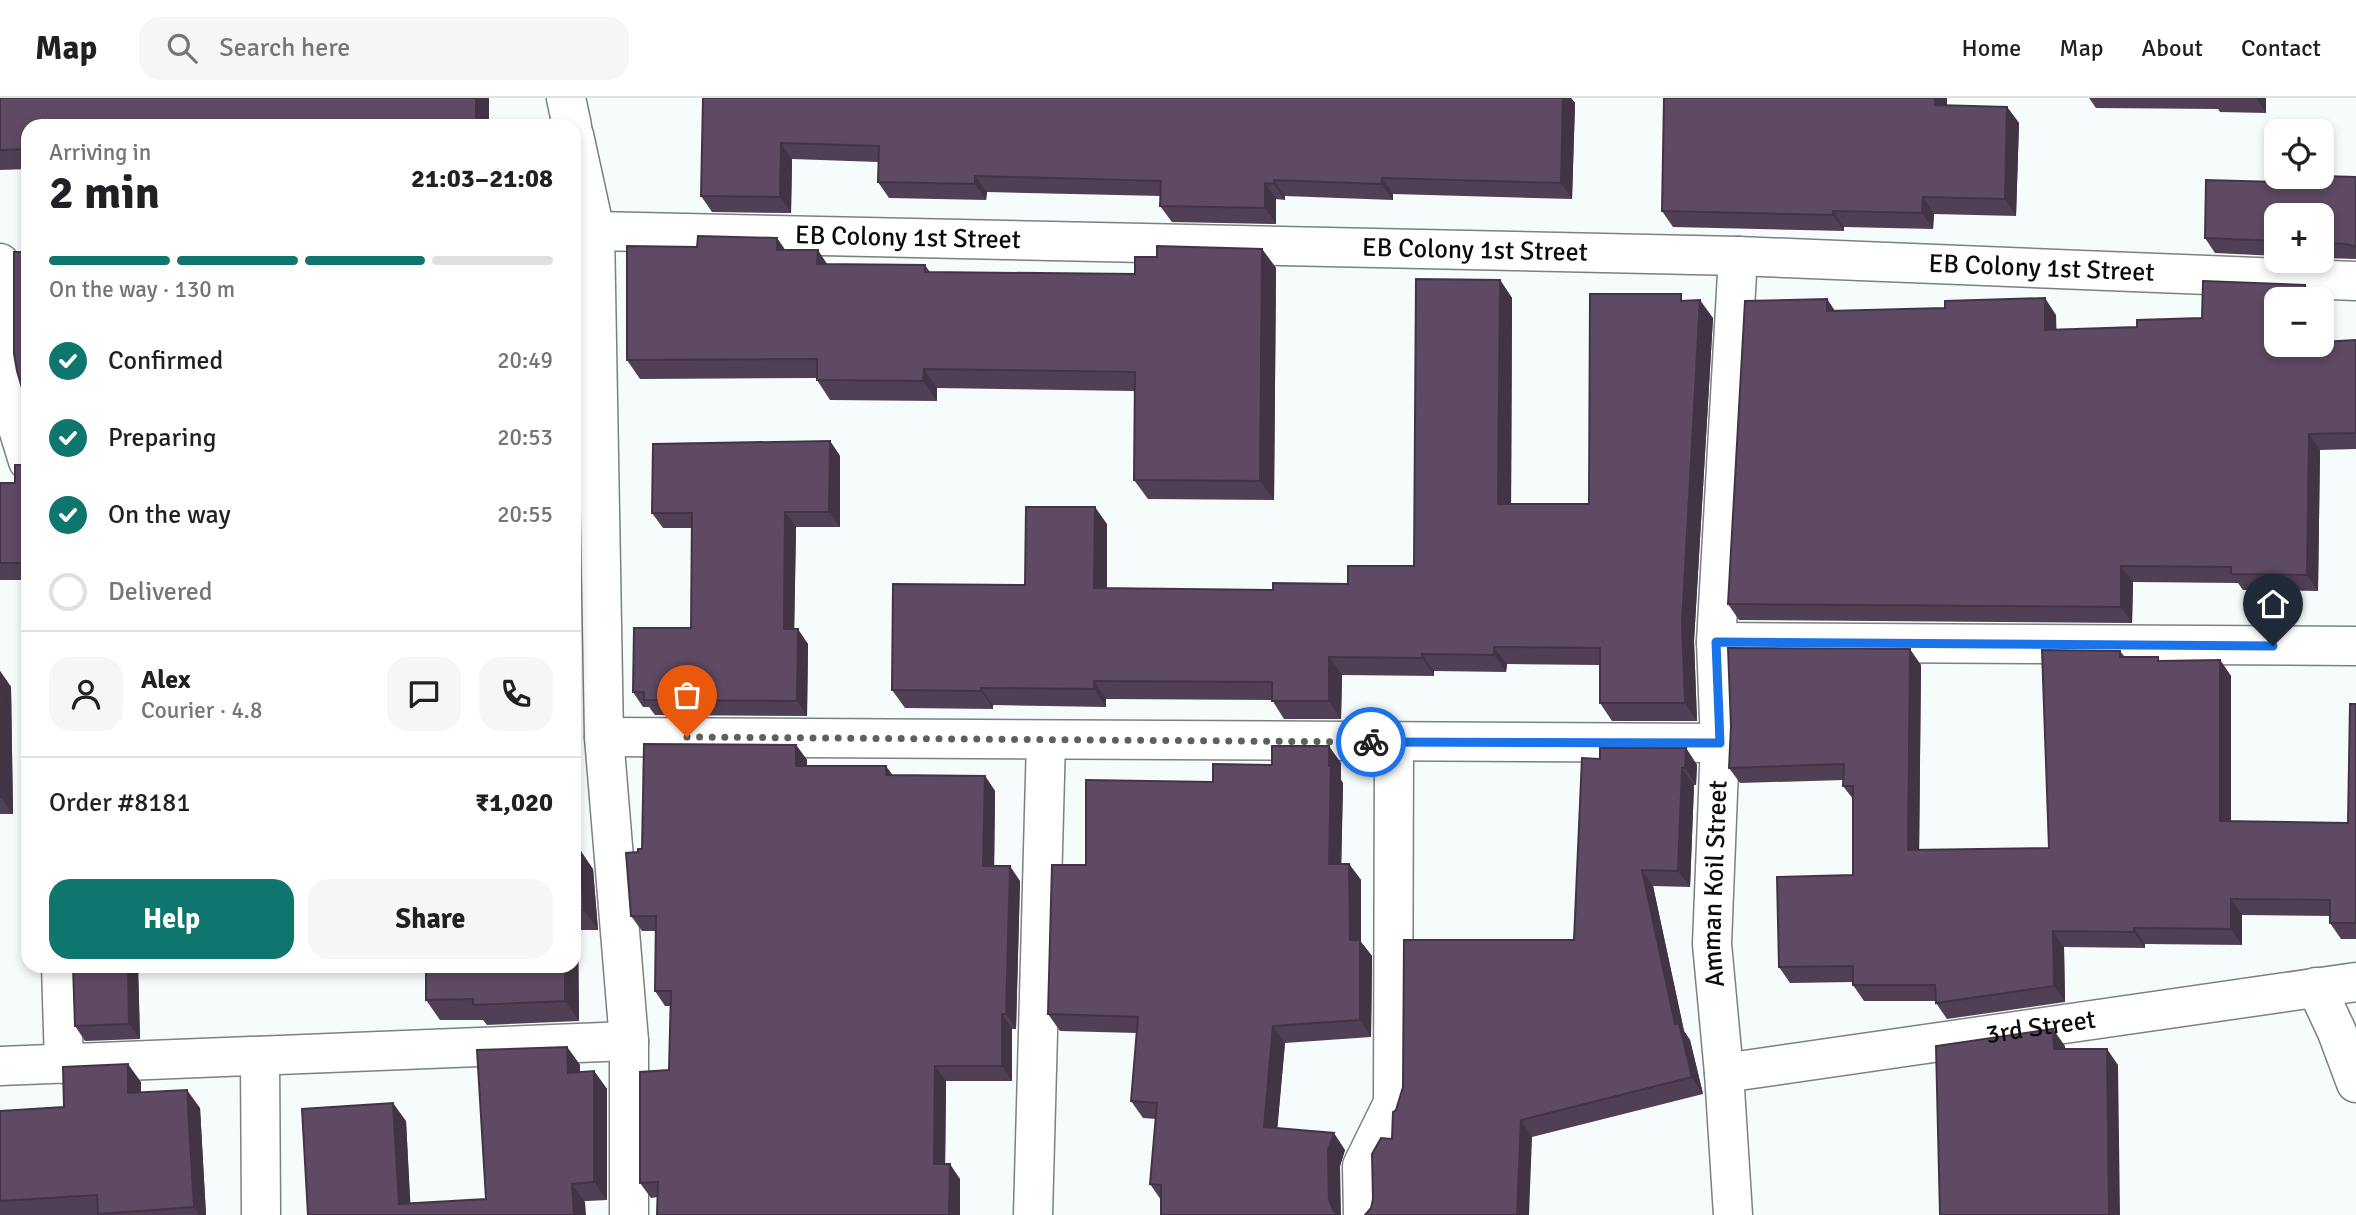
<!DOCTYPE html>
<html lang="en">
<head>
<meta charset="utf-8">
<style>
	body { margin:0; font-family:Signika,sans-serif; background:#f6f6f6; color:#202124; height:100vh; display:flex; flex-direction:column; font-size:26px; white-space:nowrap }
	* { box-sizing:border-box; margin:0 }
	p { font-size:23px; color:#757577 }
	.icon { flex:none; width:38px; height:38px; fill:none; stroke:currentColor; stroke-width:2; stroke-linecap:round; stroke-linejoin:round }
	.map { position:relative; flex:1; overflow:hidden }
	.side { position:absolute; left:21px; top:21px; width:560px; height:854px; display:flex; flex-direction:column; background:#fff; border-radius:21px; box-shadow:0 4px 10px #0003 }
	.side>* { flex:none }
	.tools { position:absolute; left:2264px; top:21px; display:grid; gap:14px }
	.tools a { display:grid; place-items:center; width:70px; height:70px; border-radius:14px; background:#fff; box-shadow:0 4px 10px #0003; font-size:35px }
	.pin { position:absolute; display:grid; place-items:center; width:60px; height:60px; color:#fff; margin:-72px -30px; border-radius:50% 50% 50% 0; rotate:-45deg; box-shadow:0 0 7px #0007 }
	.pin .icon { rotate:45deg }
	.courier { position:absolute; display:grid; place-items:center; width:70px; height:70px; margin:-35px; border:5px solid #1a73e8; border-radius:50%; background:#fff; color:#222; box-shadow:0 2px 9px #0007 }
	.overview em { font-style:normal; font-weight:700 }
	.overview div { display:flex; flex-direction:column-reverse }
	.overview { display:flex; align-items:center; justify-content:space-between; height:119px; padding:0 28px }
	h1 { font-size:46px; font-weight:700; line-height:52px }
	.bar { display:grid; grid-template-columns:repeat(4,1fr); gap:10px 7px; align-content:center; height:84px; padding:0 28px }
	.bar i { height:9px; border-radius:5px; background:#e0e0e0 }
	.bar .selected { background:#0f766e }
	.bar p { grid-column:span 4 }
	.line { display:flex; align-items:center; gap:18px; padding:0 28px; border-top:2px solid #e0e0e0 }
	.line div { flex:1 }
	.round { display:grid; place-items:center; flex:none; width:74px; height:74px; border-radius:21px; background:#f6f6f6 }
	ol { padding:0 28px; list-style:none }
	li { display:flex; align-items:center; gap:21px; height:77px }
	li p { margin-inline-start:auto }
	li .icon { padding:7px; border-radius:50%; background:#0f766e; color:#fff; stroke-width:4 }
	li:last-child { color:#757577 }
	li i { width:38px; height:38px; border:4px solid #e0e0e0; border-radius:50% }
	.action { display:flex; gap:14px; margin-top:auto; padding:14px 28px }
	.action a { flex:1; height:80px; border-radius:21px; background:#0f766e; color:#fff; font-size:28px; font-weight:700; line-height:80px; text-align:center }
	.action a+a { background:#f6f6f6; color:#202124 }
	header { display:flex; align-items:center; gap:42px; box-sizing:border-box; height:98px; padding:0 35px; background:#fff; border-bottom:2px solid #e0e0e0 }
	header strong { font-size:33px }
	nav { display:flex; gap:38px; margin-inline-start:auto; font-size:24px }
	.search { width:490px; height:63px; background:#f6f6f6; display:flex; align-items:center; gap:18px; box-sizing:border-box; padding:0 24px; border-radius:21px; color:#757577; font-size:26px }
	.map>svg:first-child { display:block }
</style>
</head>
<body>
<header>
<strong>Map</strong>
<div class="search"><svg class="icon" aria-label="search" viewBox="0 0 24 24"><circle cx="10" cy="10" r="6"/><path d="M15 15l6 6"/></svg>Search here</div>
<nav><a>Home</a><a>Map</a><a>About</a><a>Contact</a></nav>
</header>
<div class="map">
<svg width="2356" height="1117" viewBox="0 0 2356 1117">
	<rect width="100%" height="100%" fill="#f6fcfc"/>
	<g fill="none" stroke-linecap="round" stroke-linejoin="round">
		<defs>
			<g id="minor">
				<polyline points="566,0 572,28"/>
				<polyline points="574,37 595,133 604,639 629,943 629,1117"/>
				<path id="s1" d="M595,133l1143,25 618,25"/>
				<polyline points="0,165 2,261 7,295 28,363"/>
				<polyline points="1716,544 2356,548"/>
				<polyline points="604,639 1720,645"/>
				<polyline points="61,868 64,966"/>
				<polyline points="2316,889 2337,934 2356,985"/>
				<polyline points="260,958 261,1117"/>
				<polyline points="0,968 629,943"/>
				<path id="s2" d="M1724,975l632,-91"/>
				<polyline points="1033,1117 1046,642"/>
				<polyline points="1363,1117 1362,1068 1393,1005 1394,644"/>
				<path id="s3" d="M1733,1117l-9,-142 -12,-129 8,-201 -4,-101 22,-386"/>
			</g>
		</defs>
		<use href="#minor" stroke="#7b8180" stroke-width="41"/>
		<use href="#minor" stroke="#fff" stroke-width="38"/>
	</g>
	<g fill="#514055">
		<polygon points="0,0 28,28 28,71 0,72"/>
		<polygon points="703,0 1571,0 1575,5 1572,101 1393,96 1393,102 1285,98 1285,102 1276,101 1276,126 1172,124 1160,108 1161,98 987,94 986,102 889,100 878,84 878,64 792,61 791,115 712,114 701,98"/>
		<polygon points="2089,0 2266,0 2266,15 2220,14 2218,11 2096,10"/>
		<polygon points="1947,7 2007,9 2019,25 2016,118 1934,116 1933,131 1844,129 1844,133 1673,129 1662,113"/>
		<polygon points="2356,79 2356,161 2322,160 2322,117 2277,117 2277,158 2215,155 2205,140 2313,85"/>
		<polygon points="777,140 785,152 827,167 925,167 930,174 1135,176 1157,159 1262,151 1276,170 1274,402 1148,401 1134,382 1135,293 937,290 937,303 830,302 817,282 817,280 640,281 627,262 697,149"/>
		<polygon points="1500,182 1512,200 1511,406 1589,406 1686,203 1713,220 1694,543 1697,623 1612,623 1600,605 1600,567 1507,566 1506,574 1434,573 1434,578 1342,577 1341,621 1284,621 1272,602 1106,601 1106,609 993,607 993,611 905,610 892,592 1025,487 1107,426 1107,490 1273,492 1348,486 1414,468"/>
		<polygon points="2305,187 2315,201 2277,201 2277,247 2356,242 2356,351 2320,352 2318,493 2243,492 2238,485 2133,484 2132,525 1739,522 1728,506 1827,201 1835,213 2056,217 2056,232 2137,229 2202,220"/>
		<polygon points="830,343 840,358 840,429 796,429 794,531 808,546 807,618 655,617 649,609 643,609 633,594 691,530 692,430 663,430 652,415"/>
		<polygon points="28,364 28,482 0,482 0,385 15,385 23,367"/>
		<polygon points="2120,553 2125,559 2161,563 2220,562 2231,578 2231,723 2348,725 2356,606 2356,841 2341,841 2330,825 2330,818 2242,817 2242,847 2145,846 2145,850 2064,849 2065,904 1947,921 1936,905 1936,903 1864,903 1853,887 1853,884 1790,885 1779,869 1853,777 1853,701 1843,688 1844,682 1740,685 1729,670 1921,567 1919,752 2049,750"/>
		<polygon points="0,573 11,589 13,716 0,716"/>
		<polygon points="796,647 807,662 807,668 893,677 985,678 995,693 994,768 1020,783 1016,931 1012,931 1012,983 946,983 945,1066 960,1081 960,1117 657,1117 658,1099 651,1100 640,1085 669,972 670,908 665,908 655,893 656,833 642,833 631,818 638,754"/>
		<polygon points="1686,650 1697,667 1696,687 1694,687 1690,789 1653,788 1684,933 1690,942 1703,996 1532,1039 1371,1110 1392,1041 1396,1012 1574,842 1600,661"/>
		<polygon points="1341,665 1341,682 1343,685 1341,766 1349,766 1361,782 1361,844 1372,858 1371,939 1285,945 1277,1030 1345,1052 1340,1068 1161,1102 1150,1086 1156,1021 1143,1020 1131,1003 1137,935 1060,933 1048,916 1086,767 1213,684 1272,667"/>
		<polygon points="574,751 593,771 598,832 578,832 579,923 487,927 483,922 440,922 426,902 574,868"/>
		<polygon points="138,868 140,941 85,943 75,928"/>
		<polygon points="567,949 580,967 580,974 594,973 607,991 607,1102 308,1117 406,1023 410,1105 486,1101"/>
		<polygon points="141,984 141,994 200,1010 206,1117 0,1117 0,1013 64,1009"/>
	</g>
	<g fill="#423445">
		<rect x="476" y="0" width="13" height="28"/>
		<polygon points="1563,0 1571,0 1575,5 1572,101 1561,85"/>
		<polygon points="1935,0 1947,0 1947,23 1935,7"/>
		<polygon points="2256,0 2266,0 2266,15"/>
		<polygon points="2007,9 2019,25 2016,118 2005,101"/>
		<polygon points="781,45 792,61 791,115 780,99"/>
		<polygon points="975,78 987,94 986,102 975,86"/>
		<polygon points="1382,80 1393,96 1393,102 1381,86"/>
		<polygon points="1274,82 1285,98 1285,102 1274,86"/>
		<polygon points="1265,85 1276,101 1276,126 1265,110"/>
		<polygon points="1923,99 1934,116 1933,131 1922,115"/>
		<polygon points="1833,113 1844,129 1844,133 1833,117"/>
		<polygon points="777,140 790,159 777,152"/>
		<polygon points="1262,151 1276,170 1274,402 1260,383"/>
		<polygon points="818,152 831,172 817,166"/>
		<polygon points="1500,182 1512,200 1511,424 1498,406"/>
		<polygon points="2305,187 2315,201 2305,201"/>
		<polygon points="2045,200 2056,217 2057,248 2045,232"/>
		<polygon points="1827,201 1838,218 1827,213"/>
		<polygon points="1700,202 1713,220 1694,543 1697,623 1685,605 1682,525"/>
		<polygon points="924,271 937,290 937,303 923,283"/>
		<polygon points="2309,336 2320,352 2318,493 2307,477"/>
		<polygon points="830,343 840,358 840,429 829,414"/>
		<polygon points="1095,409 1107,426 1107,508 1094,490"/>
		<polygon points="785,414 796,429 794,546 784,531"/>
		<polygon points="2121,468 2133,484 2132,525 2121,509"/>
		<polygon points="798,531 808,546 807,618 797,603"/>
		<polygon points="1494,549 1507,566 1506,574 1494,557"/>
		<polygon points="1910,551 1921,567 1919,768 1908,752"/>
		<polygon points="1422,556 1434,573 1434,578 1422,560"/>
		<polygon points="1329,559 1342,577 1341,621 1329,603"/>
		<polygon points="2220,562 2231,578 2231,739 2220,723"/>
		<polygon points="0,573 11,589 13,716 1,699"/>
		<polygon points="1094,583 1106,601 1106,609 1094,591"/>
		<polygon points="981,590 993,607 993,611 981,593"/>
		<polygon points="796,647 807,662 807,683 796,668"/>
		<polygon points="1329,648 1341,665 1341,682 1343,685 1341,783 1329,766"/>
		<polygon points="1686,650 1697,667 1696,687 1685,670"/>
		<polygon points="886,668 897,683 886,677"/>
		<polygon points="1682,670 1694,687 1690,789 1678,773"/>
		<polygon points="985,678 995,693 994,783 983,768"/>
		<polygon points="579,750 593,771 598,832 584,812"/>
		<polygon points="1349,766 1361,782 1361,844 1372,858 1371,939 1360,922 1350,842"/>
		<polygon points="1010,768 1020,783 1016,931 1006,916"/>
		<polygon points="1642,772 1653,788 1684,933 1690,942 1703,996 1692,979 1675,926"/>
		<polygon points="2231,801 2242,817 2242,847 2231,831"/>
		<polygon points="574,827 578,832 579,923 565,903 565,868 574,868"/>
		<polygon points="2134,830 2145,846 2145,850 2134,834"/>
		<polygon points="2053,833 2064,849 2065,904 2054,888"/>
		<polygon points="128,868 138,868 140,941 129,926"/>
		<polygon points="1002,916 1012,931 1012,983 1002,968"/>
		<polygon points="1273,928 1285,945 1276,1046 1264,1029"/>
		<polygon points="2053,931 2065,948 2065,968 2054,951"/>
		<polygon points="567,949 580,967 580,993 568,975"/>
		<polygon points="2107,951 2118,967 2120,1117 2109,1117"/>
		<polygon points="128,966 141,984 141,1013 128,995"/>
		<polygon points="935,968 946,983 945,1081 934,1066"/>
		<polygon points="594,973 607,991 607,1102 594,1084"/>
		<polygon points="187,992 200,1010 206,1117 199,1117 194,1109"/>
		<polygon points="393,1005 406,1023 411,1117 399,1106"/>
		<polygon points="1521,1022 1532,1039 1529,1117 1517,1117"/>
		<polygon points="1334,1035 1345,1052 1340,1068 1341,1117 1336,1117 1333,1112 1329,1101 1328,1052"/>
		<polygon points="950,1066 960,1081 960,1117 949,1117"/>
		<polygon points="572,1086 585,1104 586,1117 574,1117"/>
	</g>
	<g fill="#5e4a63" stroke="#423445" stroke-width="2">
		<polygon points="0,0 476,0 476,28 28,28 28,51 0,52"/>
		<polygon points="703,0 1563,0 1561,85 1382,80 1381,86 1274,82 1274,86 1265,85 1265,110 1160,108 1161,83 975,78 975,86 878,84 879,48 781,45 780,99 701,98"/>
		<polygon points="1664,0 1935,0 1935,7 2007,9 2005,101 1923,99 1922,115 1833,113 1833,117 1662,113"/>
		<polygon points="2322,78 2356,79 2356,149 2346,146 2322,145 2322,117 2277,117 2277,143 2205,140 2206,82 2313,85 2314,79"/>
		<polygon points="698,138 777,140 777,152 818,152 817,166 925,167 925,174 1135,176 1135,159 1157,159 1157,148 1262,151 1260,383 1134,382 1135,274 924,271 923,283 817,282 817,261 627,262 627,148 697,149"/>
		<polygon points="14,154 28,154 28,310 17,273 14,256"/>
		<polygon points="1416,181 1500,182 1498,406 1589,406 1590,196 1681,196 1681,203 1700,202 1682,525 1685,605 1600,605 1600,550 1494,549 1494,557 1422,556 1422,560 1329,559 1329,603 1272,603 1272,584 1094,583 1094,591 981,590 981,593 892,592 893,486 1025,487 1026,409 1095,409 1094,490 1273,492 1273,485 1348,486 1348,468 1414,468"/>
		<polygon points="2203,183 2305,187 2305,201 2277,201 2277,247 2322,247 2322,244 2356,242 2356,335 2309,336 2307,477 2231,476 2231,469 2121,468 2121,509 1728,506 1745,203 1827,201 1827,213 1945,210 1945,203 2045,200 2045,232 2137,229 2137,222 2202,220"/>
		<polygon points="830,343 829,414 785,414 784,531 798,531 797,603 644,602 644,594 633,594 634,530 691,530 692,415 652,415 653,346"/>
		<polygon points="28,364 28,465 0,465 0,385 15,385 15,367 23,367"/>
		<polygon points="1728,550 1910,551 1908,752 2049,750 2042,552 2120,553 2120,559 2158,559 2158,563 2220,562 2220,723 2348,725 2350,606 2356,606 2356,825 2330,825 2330,802 2231,801 2231,831 2134,830 2134,834 2053,833 2054,888 1936,905 1935,887 1853,887 1853,868 1779,869 1777,779 1853,777 1853,688 1843,688 1844,666 1729,670 1731,628"/>
		<polygon points="0,607 1,699 0,699"/>
		<polygon points="644,646 796,647 796,668 886,668 886,677 985,678 983,768 1010,768 1006,916 1002,916 1002,968 935,968 934,1066 950,1066 949,1117 657,1117 658,1084 640,1085 640,974 669,972 671,893 655,893 656,818 631,818 626,755 638,754 638,751 642,751"/>
		<polygon points="1272,648 1329,648 1329,668 1331,668 1329,766 1349,766 1350,842 1360,842 1360,922 1273,928 1264,1029 1334,1035 1328,1052 1329,1101 1333,1112 1338,1117 1161,1117 1161,1087 1150,1086 1157,1005 1131,1003 1138,919 1048,916 1052,767 1086,767 1086,682 1213,684 1213,666 1272,667"/>
		<polygon points="1600,650 1686,650 1685,670 1682,670 1678,773 1642,772 1675,926 1679,925 1692,979 1521,1022 1517,1117 1365,1117 1371,1110 1373,1101 1372,1056 1381,1040 1392,1041 1393,1014 1396,1012 1403,989 1404,842 1574,842 1582,660 1600,661"/>
		<polygon points="579,750 584,812 574,812 574,751"/>
		<polygon points="73,868 128,868 129,926 75,928"/>
		<polygon points="426,868 565,868 565,903 473,907 473,901 426,902"/>
		<polygon points="2053,931 2054,951 2107,951 2109,1117 1940,1117 1936,948"/>
		<polygon points="567,949 568,975 594,973 594,1084 572,1086 574,1117 308,1117 302,1011 393,1005 399,1106 486,1101 477,952"/>
		<polygon points="128,966 128,995 187,992 194,1109 98,1116 97,1097 0,1103 0,1013 64,1009 63,969"/>
	</g>
	<g fill="none" stroke-linecap="round" stroke-linejoin="round">
		<polyline stroke="#5d6060" stroke-width="7" stroke-dasharray="0 12.6" points="687,639 1371,644"/>
		<polyline stroke="#1a73e8" stroke-width="9" points="1371,644 1720,645 1716,544 2273,548"/>
	</g>
	<g text-anchor="middle" dominant-baseline="central" stroke-width="7" stroke-linejoin="round" paint-order="stroke">
		<g font-size="26" fill="#0a0c0c" stroke="#fff">
			<text stroke="none"><textPath href="#s1" startOffset="313">EB Colony 1st Street</textPath></text>
			<text stroke="none"><textPath href="#s1" startOffset="880">EB Colony 1st Street</textPath></text>
			<text stroke="none"><textPath href="#s1" startOffset="1447">EB Colony 1st Street</textPath></text>
			<text stroke="none"><textPath href="#s3" startOffset="332">Amman Koil Street</textPath></text>
			<text stroke="none"><textPath href="#s2" startOffset="320">3rd Street</textPath></text>
		</g>
	</g>
</svg>
<div class="tools">
<a><svg class="icon" aria-label="locate" viewBox="0 0 24 24"><circle cx="12" cy="12" r="6"/><path d="M12 2v4M12 18v4M2 12h4M18 12h4"/></svg></a>
<a>+</a>
<a>−</a>
</div>
<div class="pin" style="left:687px;top:639px;background:#ea580c"><svg class="icon" aria-label="bag" viewBox="0 0 24 24"><path d="M5 8h14l-1 12H6zM9 8a3 3 0 0 1 6 0"/></svg></div>
<div class="pin" style="left:2273px;top:548px;background:#1f2937"><svg class="icon" aria-label="home" viewBox="0 0 24 24"><path d="M3 11l9-7 9 7M6 9v11h12V9"/></svg></div>
<div class="courier" style="left:1371px;top:644px"><svg class="icon" aria-label="bike" viewBox="0 0 24 24"><circle cx="6" cy="16" r="4"/><circle cx="18" cy="16" r="4"/><path d="M6 16l4-8h5l3 8M10 8l3 8H6M13 5h3"/></svg></div>
<section class="side">
<div class="overview"><div><h1>2 min</h1><p>Arriving in</p></div><em>21:03–21:08</em></div>
<div class="bar"><i class="selected"></i><i class="selected"></i><i class="selected"></i><i></i><p>On the way · 130 m</p></div>
<ol>
<li><svg class="icon" aria-label="check" viewBox="0 0 24 24"><path d="M5 12l5 5 9-10"/></svg>Confirmed<p>20:49</p></li>
<li><svg class="icon" aria-label="check" viewBox="0 0 24 24"><path d="M5 12l5 5 9-10"/></svg>Preparing<p>20:53</p></li>
<li><svg class="icon" aria-label="check" viewBox="0 0 24 24"><path d="M5 12l5 5 9-10"/></svg>On the way<p>20:55</p></li>
<li><i></i>Delivered</li>
</ol>
<div class="line" style="height:126px"><a class="round"><svg class="icon" aria-label="person" viewBox="0 0 24 24"><circle cx="12" cy="8" r="4"/><path d="M4 21q1-7 8-7t8 7"/></svg></a><div><b>Alex</b><p>Courier · 4.8</p></div><a class="round"><svg class="icon" aria-label="chat" viewBox="0 0 24 24"><path d="M4 5h16v11H9l-5 4z"/></svg></a><a class="round"><svg class="icon" aria-label="phone" viewBox="0 0 24 24"><path d="M5 4h4l2 5-3 2q2 4 5 5l2-3 5 2v4C11 20 4 13 5 4z"/></svg></a></div>
<div class="line" style="height:91px"><div>Order #8181</div><b>₹1,020</b></div>
<div class="action"><a>Help</a><a>Share</a></div>
</section>
</div>
</body>
</html>
